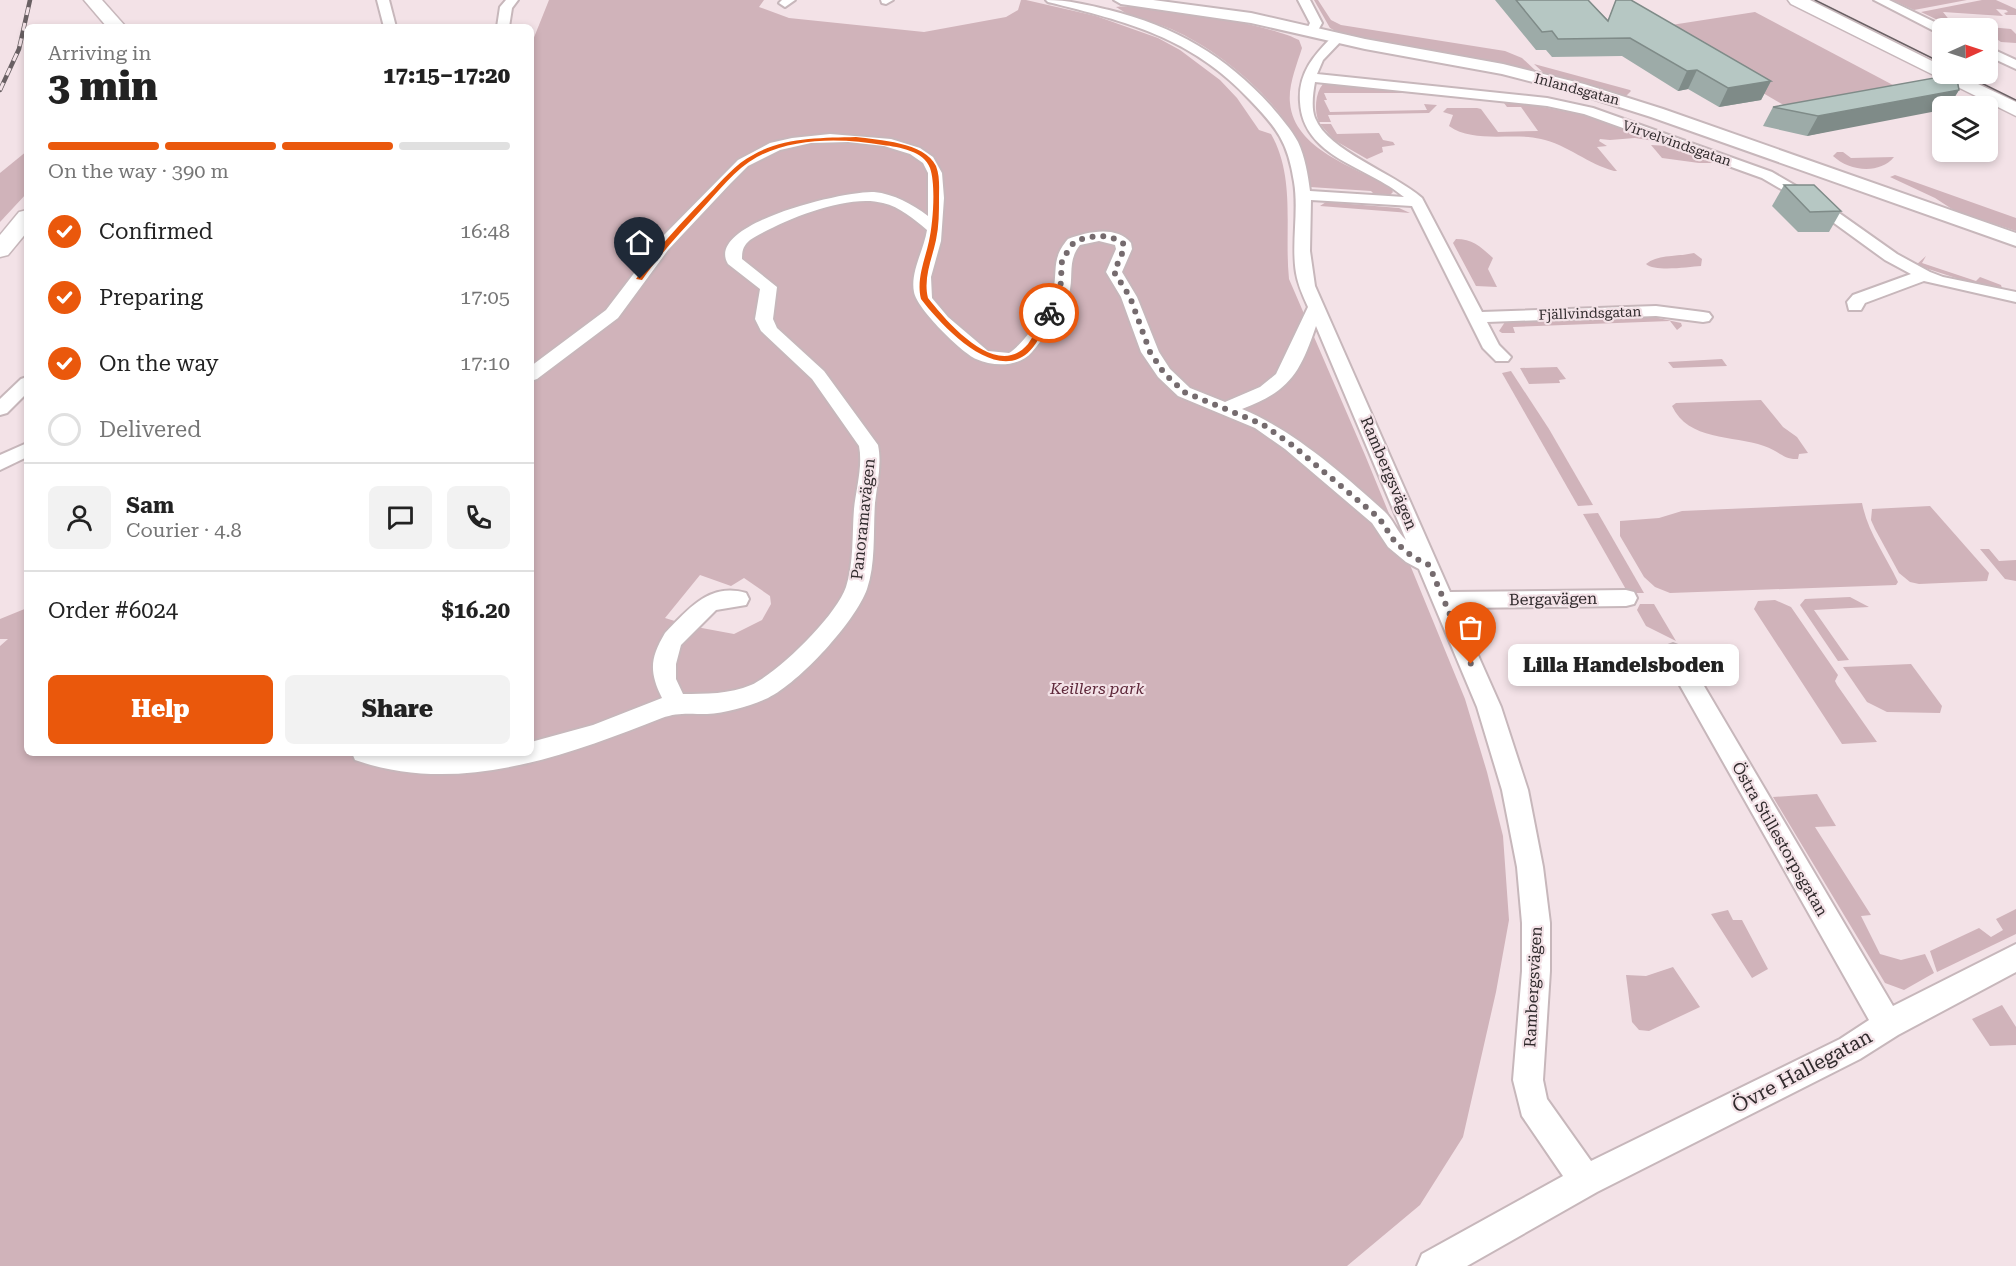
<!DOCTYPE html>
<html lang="en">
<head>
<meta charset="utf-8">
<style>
	body { margin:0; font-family:"Roboto Serif",serif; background:#f2f2f2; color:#222; height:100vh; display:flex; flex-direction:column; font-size:22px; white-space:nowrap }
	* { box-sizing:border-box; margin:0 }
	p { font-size:20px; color:#767676 }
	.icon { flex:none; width:33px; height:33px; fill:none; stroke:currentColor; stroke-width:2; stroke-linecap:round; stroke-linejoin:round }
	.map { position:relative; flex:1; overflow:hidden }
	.side { position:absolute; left:24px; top:24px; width:510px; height:732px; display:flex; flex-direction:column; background:#fff; border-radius:9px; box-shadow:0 3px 9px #0003 }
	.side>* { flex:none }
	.needle { width:39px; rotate:87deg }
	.fabs { position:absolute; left:1932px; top:18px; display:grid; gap:12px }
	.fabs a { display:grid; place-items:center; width:66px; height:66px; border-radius:9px; background:#fff; box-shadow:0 3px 9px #0003; font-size:30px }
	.pin { position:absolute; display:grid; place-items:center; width:51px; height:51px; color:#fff; margin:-62px -26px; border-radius:50% 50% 50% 0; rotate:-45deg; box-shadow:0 0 6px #0007 }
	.pin .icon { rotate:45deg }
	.courier { position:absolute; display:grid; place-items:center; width:60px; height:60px; margin:-30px; border:4px solid #ea580c; border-radius:50%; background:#fff; color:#222; box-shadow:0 2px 8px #0007 }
	.bubble { position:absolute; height:42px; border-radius:9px; background:#fff; box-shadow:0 3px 9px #0003; font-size:20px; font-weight:800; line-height:42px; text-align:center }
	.overview em { font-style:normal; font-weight:800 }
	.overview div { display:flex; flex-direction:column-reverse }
	.overview { display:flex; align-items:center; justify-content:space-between; height:102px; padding:0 24px }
	h1 { font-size:39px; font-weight:800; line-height:45px }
	.bar { display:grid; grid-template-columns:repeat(4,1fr); gap:9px 6px; align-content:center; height:72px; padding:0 24px }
	.bar i { height:8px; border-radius:4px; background:#e0e0e0 }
	.bar .selected { background:#ea580c }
	.bar p { grid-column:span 4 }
	.line { display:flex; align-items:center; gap:15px; padding:0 24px; border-top:2px solid #e0e0e0 }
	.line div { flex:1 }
	.round { display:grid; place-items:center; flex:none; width:63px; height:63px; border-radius:9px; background:#f2f2f2 }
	ol { padding:0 24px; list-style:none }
	li { display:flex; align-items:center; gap:18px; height:66px }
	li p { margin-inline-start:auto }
	li .icon { padding:6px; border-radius:50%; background:#ea580c; color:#fff; stroke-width:4 }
	li:last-child { color:#767676 }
	li i { width:33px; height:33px; border:3px solid #e0e0e0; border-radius:50% }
	.cta { display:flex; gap:12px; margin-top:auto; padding:12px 24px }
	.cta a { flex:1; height:69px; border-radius:9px; background:#ea580c; color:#fff; font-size:24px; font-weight:800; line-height:69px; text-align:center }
	.cta a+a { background:#f2f2f2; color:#222 }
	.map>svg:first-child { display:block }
</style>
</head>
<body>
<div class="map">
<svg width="2016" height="1266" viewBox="0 0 2016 1266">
	<rect width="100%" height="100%" fill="#f3e2e7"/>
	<g fill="#d0b3ba" fill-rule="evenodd">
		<path d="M549,0h215l-5,7 30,11 135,14 82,-15 12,-7 3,-10h5l70,16 62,22 22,12 40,30 17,18 22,32 12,4c25,44 13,96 18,145l76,176 100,244 22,73 16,64 6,84 -13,72 -33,145 -43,68 -73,61h-1347v-620l8,-7h-8v-20l27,-11v145h504v-708zM700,575l31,11 13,-8 26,18 1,8 -9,16 -28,14 -43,-8 -26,-8z"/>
		<polygon points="1314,0 1318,0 1331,20 1341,25 1505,51 1522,58 1536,71 1339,33 1330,28"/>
		<polygon points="1892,0 1967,0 1914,10"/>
		<polygon points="1982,0 1996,0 2016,9 2016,15 2006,15 2004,13 2008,12 2006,10 1996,9 2003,16 1943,12 1951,22 1954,23 1946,24 1921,12"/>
		<path d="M1116,7c30,-4 157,18 183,33l3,8c-5,16 -14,38 -12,55 4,46 65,65 100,83l3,6 -6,6h-9l-7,-7 -61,-4c-4,-18 -8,-36 -17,-53 -23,-42 -78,-86 -122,-105 -12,-5 -26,-8 -39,-13 -6,-2 -10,-6 -16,-9z"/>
		<polygon points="1755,12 1910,94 1799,114 1652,28"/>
		<polygon points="1968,25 2011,29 2016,34 2016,43 2001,42 1988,33 1988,28 1975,28"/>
		<polygon points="1534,64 1630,90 1631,91 1625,97 1619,95 1546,75"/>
		<path d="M1323,84l108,9h-107l3,7h-3l6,12 97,-2 -3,-6 13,1 -8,8 -101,2 3,7h-12c-5,-10 -4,-29 4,-38z"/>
		<path d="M1504,103l29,2 50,10 71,26 -19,-3 -25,2 -10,-1 -1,2 8,5 -10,1 20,24h-3c-26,-7 -46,-26 -73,-32 -28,-7 -67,5 -92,-13l4,-11 -10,-3 4,-4h30l4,1 17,23 40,-1 -17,-24h-14z"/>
		<polygon points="1320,124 1331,124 1337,134 1379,133 1383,140 1393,142 1395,145 1382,147 1383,152 1367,159 1334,140"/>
		<polygon points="1651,145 1669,146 1719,163 1699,163 1662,158"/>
		<polygon points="27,151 27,193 0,222 0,173"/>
		<path d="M1837,152h6l8,6 43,-1c-15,18 -45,14 -61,-1z"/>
		<polygon points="1895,175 2016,218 2016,231 1955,211 1935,198 1890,177"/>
		<polygon points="1326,202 1399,208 1410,213 1320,206"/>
		<path d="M1456,239c17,0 25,8 37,19l-5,11 9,18 -21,-1 -23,-43z"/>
		<path d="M1694,253l8,6 -1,7c-13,1 -46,6 -55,-2 12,-10 32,-7 48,-11z"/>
		<polygon points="1926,256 1922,263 1976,281 1980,277 2001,285 2002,288 1959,279 1916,265"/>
		<polygon points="1649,316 1681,323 1682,326 1677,330 1670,321 1513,327 1515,333 1502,333 1499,331 1505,322"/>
		<polygon points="1722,359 1727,366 1673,368 1668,362"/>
		<polygon points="1557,367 1566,379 1559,380 1560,383 1529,384 1520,368"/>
		<polygon points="1511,371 1549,429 1593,505 1578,506 1502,373"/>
		<path d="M1761,400l22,27 14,10 11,16 -9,1 -1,5c-15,1 -20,-9 -34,-13 -31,-11 -76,-5 -92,-40l4,-3z"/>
		<path d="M1862,503c6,30 23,51 36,79l-2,3 -226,8 -15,-6 -11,-10 -24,-41v-15l39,-3 23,-7z"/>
		<polygon points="1930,506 1989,573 1987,581 1919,584 1910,582 1899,573 1875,529 1871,520 1872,509"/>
		<polygon points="1598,513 1644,593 1628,593 1583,514"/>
		<polygon points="1980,549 1989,549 1999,561 2016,560 2016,581 2005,579"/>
		<polygon points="1850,597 1869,607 1814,610 1849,660 1838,661 1800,605 1805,599"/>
		<polygon points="1775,600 1791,607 1838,675 1835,681 1837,685 1877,742 1842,744 1754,609 1758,601"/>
		<polygon points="1640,604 1654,604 1676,641 1646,626 1637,610"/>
		<polygon points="1911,664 1942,706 1940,713 1887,712 1867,702 1843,667"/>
		<polygon points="1817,794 1836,826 1815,827 1871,915 1861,916 1880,954 1901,960 1925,954 1934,973 1904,990 1885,983 1773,797"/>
		<polygon points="2016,909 2016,934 1937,972 1930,951 1979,928 1991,937 2003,930 1996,919"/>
		<polygon points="1728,910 1733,920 1742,920 1768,969 1752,978 1711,914"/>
		<polygon points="1673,967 1700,1007 1649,1031 1639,1030 1632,1022 1626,975 1646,976"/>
		<polygon points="2002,1005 2016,1027 2016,1045 1990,1046 1972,1019"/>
	</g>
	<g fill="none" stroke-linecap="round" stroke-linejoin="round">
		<defs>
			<g id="minor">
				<polygon points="377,0 389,0 396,27 384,27"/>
				<polygon points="506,0 518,0 512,8 509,27 497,27 500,7"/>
				<polygon points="782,0 795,0 785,7 779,3"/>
				<polygon points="881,0 893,0 886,4 882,3"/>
				<path d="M1046,0c22,0 42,5 63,10 65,16 117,46 162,96 10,12 20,23 27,36 7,15 10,33 12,49l94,6c-36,-31 -101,-39 -104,-95 -2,-29 14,-47 34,-67l4,-1 6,4 -21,22 -6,14 230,24 46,10 179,64 50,29 75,53 33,18 13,5 73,15v10l-92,-21 -59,22 -4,7h-12l-2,-8 6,-7 58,-21 -26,-14 -73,-53 -50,-29 -178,-64 -37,-8 -232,-24c-2,11 -4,26 0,36 13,33 79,55 107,80l60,114 174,-6 47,6 6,1 3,4 -3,4 -6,1 -47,-6 -169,6 12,23 12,12 -3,4h-12l-13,-13 -71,-142 -101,-6 -1,51 5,35 135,306 176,-2 8,2 3,6 -3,6 -8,2 -169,2 44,99 27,83 15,77 7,56v48l-7,109 4,19 44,62 249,-122 29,-19 -204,-361 -3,-6 3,-6 8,-3 8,3 212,359 123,-62v28l-118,63 -38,24 -263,133 -130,74h-50l5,-12 141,-78 -41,-60 -9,-36 9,-109v-48l-5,-56 -15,-77 -25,-83 -58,-138 -13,-7 -18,-15 -16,-24 -87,-74 -30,-21 -77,-32 -20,-19 -17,-25 -20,-55 -15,-25 10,-23 -1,-4 -16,-4 -19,4c-13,16 -6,31 -11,49 -3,12 -28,48 -37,58 -13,15 -38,15 -56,7 -15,-7 -59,-50 -62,-67 -4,-20 10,-42 13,-62 -13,-11 -27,-23 -44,-27 -36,-10 -103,18 -133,37 -7,6 -8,11 -8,19l35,28 -4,32 4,9 47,43 54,74c4,19 -1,39 -3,58 -2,27 1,60 -8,86 -12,33 -67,93 -99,109 -18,8 -42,15 -61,16 -17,0 -29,-2 -45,4 -96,38 -204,78 -307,42l-3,-7h179v-11l62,-17 69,-27c-13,-26 -12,-40 3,-65 23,-23 44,-51 81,-40l3,6 -3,6 -30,5 -35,35 -5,19v15l7,15c22,0 47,0 68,-9 28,-13 85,-69 95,-98 8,-24 6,-53 8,-78 2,-20 9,-43 5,-63l-47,-67 -51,-48 -6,-12 5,-30 -32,-25c-25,-41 120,-74 146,-72 20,2 38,12 54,24v-43l-5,-10 -13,-9 -26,-8 -36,-4 -37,1 -31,7 -32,16 -18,18 -62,66 -50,68 -81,61 -6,2v-15l75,-56 55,-72 77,-78 32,-17 22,-5 38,-4 61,5 29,9 13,9 9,16 2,25 -3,43 -10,36 1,21 16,19 40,34 21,2c14,-8 40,-45 44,-61 5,-23 -2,-33 15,-53 19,-7 48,-14 63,4l1,6 -10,23 15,25 22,55 11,17 20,19 35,14 35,-15 16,-13 32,-67c-5,-11 -10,-22 -12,-34 -5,-30 3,-61 -2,-91 -6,-40 -17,-54 -44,-82 -59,-63 -122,-78 -202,-98zM1316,326l90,214c-9,-8 -13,-21 -22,-29 -41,-37 -91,-81 -142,-102 48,-18 58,-36 74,-83z"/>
				<polygon points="1298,0 1310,0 1322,23 1316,34 1308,34 1306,31 1310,23"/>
				<polygon points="1874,0 1889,0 1947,28 1942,28 1942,34 1938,33"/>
				<polygon points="1988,47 2016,60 2016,69 1988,56"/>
				<polygon points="27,377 27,393 7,413 0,415 0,399 21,379"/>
				<polygon points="27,443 27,457 0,470 0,455"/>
			</g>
			<polygon id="tertiary" points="1114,0 1153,0 1251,13 1365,39 1503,64 1584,84 1663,109 2016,233 2016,246 1651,117 1572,92 1502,74 1365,49 1251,23 1121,4"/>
			<polygon id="secondary" points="1788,0 1810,0 1942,66 1942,74 1957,74 2016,102 2016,116 1791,4"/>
			<g id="motorway">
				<polygon points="84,0 102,0 126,27 107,27"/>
				<polygon points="27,210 27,232 8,255 0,257 0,235 19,212"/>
			</g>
		</defs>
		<use href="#minor" stroke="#c7b7bb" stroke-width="4"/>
		<use href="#tertiary" stroke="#c7b7bb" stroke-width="4"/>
		<use href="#secondary" stroke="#c7b7bb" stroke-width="3"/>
		<use href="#motorway" stroke="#c7b7bb" stroke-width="3"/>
		<use href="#minor" fill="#fff" fill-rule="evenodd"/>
		<use href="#tertiary" fill="#fff" fill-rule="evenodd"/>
		<use href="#secondary" fill="#fff" fill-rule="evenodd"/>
		<use href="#motorway" fill="#fff" fill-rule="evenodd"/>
		<g stroke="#696063" stroke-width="1.5">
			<polyline points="1815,0 1942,63"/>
			<polyline points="1963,74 2016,100"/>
		</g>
		<defs>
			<polyline id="rail" points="0,90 19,49 30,0"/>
		</defs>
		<use href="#rail" stroke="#696063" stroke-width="4.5"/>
		<use href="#rail" stroke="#f3e2e7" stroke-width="3" stroke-dasharray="8" stroke-linecap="butt"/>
	</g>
	<g fill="#9daba8">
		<polygon points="1495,0 1588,0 1608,20 1616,0 1771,81 1761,100 1719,107 1688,89 1678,91 1622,56 1552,57 1546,50 1536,50"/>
		<polygon points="1959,90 1949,106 1942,106 1807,136 1763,126 1773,107"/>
		<polygon points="1784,185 1841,211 1829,232 1798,232 1772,206"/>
	</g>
	<g fill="#7f8b88">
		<polygon points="1697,70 1688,89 1678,91 1687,71"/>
		<polygon points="1771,81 1761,100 1719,107 1728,88"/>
		<polygon points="1959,90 1949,106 1942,106 1942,110 1807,136 1818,116"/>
	</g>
	<g fill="#b6c7c3" stroke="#7f8b88" stroke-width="1.5">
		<polygon points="1516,0 1588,0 1608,21 1616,0 1631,0 1771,81 1728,88 1697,70 1687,71 1630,38 1558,39 1552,31 1542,32"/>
		<polygon points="1956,74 1959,90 1818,116 1773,107"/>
		<polygon points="1784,185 1814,185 1841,211 1810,212"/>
	</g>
	<path fill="#ea580c" d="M856,137c22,3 69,5 80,29 4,10 3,22 3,32 0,14 0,28 -3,42 -4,19 -13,38 -8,58 19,24 69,83 100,46 7,-10 12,-22 19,-33h5c-1,9 -10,20 -14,29 -32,55 -94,-11 -117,-41 -5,-20 4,-39 8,-58 4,-18 7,-56 1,-73 -6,-17 -31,-21 -47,-23 -40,-7 -88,-8 -126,12 -22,12 -39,35 -56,53 -21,23 -41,44 -59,70l-6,-1c21,-31 46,-57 72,-84 14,-14 27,-31 45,-40 31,-18 69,-17 103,-18z"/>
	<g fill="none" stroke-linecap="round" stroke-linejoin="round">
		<path stroke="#756b6e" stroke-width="6" stroke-dasharray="0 10.8" d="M1049,313l11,-17 2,-36 12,-18c17,-7 33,-9 49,1l1,6 -10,23 16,25 20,55 14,21 20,19 78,32 30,21 87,73 16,24 18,15 16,8 42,99"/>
	</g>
	<g text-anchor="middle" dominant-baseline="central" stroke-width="4.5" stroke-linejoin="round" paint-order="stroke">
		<g font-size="14" fill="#312b2d" stroke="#f3e2e7">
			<text transform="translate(1577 89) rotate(15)">Inlandsgatan</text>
			<text transform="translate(1677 143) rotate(19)">Virvelvindsgatan</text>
			<text transform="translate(1590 313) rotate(-2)">Fjällvindsgatan</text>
		</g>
		<g font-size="16" fill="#312b2d" stroke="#f3e2e7">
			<text transform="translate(1389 473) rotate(67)">Rambergsvägen</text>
			<text transform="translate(863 519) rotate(-84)">Panoramavägen</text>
			<text transform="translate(1553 599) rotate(-1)">Bergavägen</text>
			<text transform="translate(1780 839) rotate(60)">Östra Stillestorpsgatan</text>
			<text transform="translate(1533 987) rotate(-87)">Rambergsvägen</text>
		</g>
		<g font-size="16" font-style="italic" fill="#5e283a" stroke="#f3e2e7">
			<text x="1097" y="688">Keillers park</text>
		</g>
		<g font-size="20" fill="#312b2d" stroke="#f3e2e7">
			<text transform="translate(1802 1071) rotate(-28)">Övre Hallegatan</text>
		</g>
	</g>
</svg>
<div class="fabs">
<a><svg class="needle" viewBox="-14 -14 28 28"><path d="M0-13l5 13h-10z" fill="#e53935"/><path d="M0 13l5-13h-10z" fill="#767676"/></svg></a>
<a><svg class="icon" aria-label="layers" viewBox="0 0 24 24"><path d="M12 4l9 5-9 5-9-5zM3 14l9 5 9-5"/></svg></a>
</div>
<div class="pin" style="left:1471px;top:664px;background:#ea580c"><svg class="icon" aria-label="bag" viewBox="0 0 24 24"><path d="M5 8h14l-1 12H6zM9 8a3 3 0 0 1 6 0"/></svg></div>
<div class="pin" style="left:640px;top:279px;background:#1f2937"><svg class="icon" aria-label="home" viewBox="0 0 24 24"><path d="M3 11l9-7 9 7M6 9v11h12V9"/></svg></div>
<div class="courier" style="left:1049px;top:313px"><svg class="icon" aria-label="bike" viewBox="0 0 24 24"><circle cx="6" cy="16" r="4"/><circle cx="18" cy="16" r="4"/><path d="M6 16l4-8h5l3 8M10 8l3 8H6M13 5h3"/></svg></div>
<div class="bubble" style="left:1508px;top:644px;width:231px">Lilla Handelsboden</div>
<section class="side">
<div class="overview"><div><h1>3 min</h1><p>Arriving in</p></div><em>17:15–17:20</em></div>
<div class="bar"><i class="selected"></i><i class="selected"></i><i class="selected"></i><i></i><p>On the way · 390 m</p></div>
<ol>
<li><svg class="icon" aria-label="check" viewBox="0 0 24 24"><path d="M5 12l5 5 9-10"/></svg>Confirmed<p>16:48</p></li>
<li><svg class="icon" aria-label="check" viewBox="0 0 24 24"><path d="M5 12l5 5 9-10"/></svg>Preparing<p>17:05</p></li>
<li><svg class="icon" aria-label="check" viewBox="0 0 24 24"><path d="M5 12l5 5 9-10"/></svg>On the way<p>17:10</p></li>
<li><i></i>Delivered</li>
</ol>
<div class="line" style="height:108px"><a class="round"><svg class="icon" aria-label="person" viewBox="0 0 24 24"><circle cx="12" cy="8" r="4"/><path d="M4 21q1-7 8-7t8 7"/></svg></a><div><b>Sam</b><p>Courier · 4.8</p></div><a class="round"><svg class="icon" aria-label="chat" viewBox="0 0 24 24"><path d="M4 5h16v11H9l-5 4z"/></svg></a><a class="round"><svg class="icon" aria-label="phone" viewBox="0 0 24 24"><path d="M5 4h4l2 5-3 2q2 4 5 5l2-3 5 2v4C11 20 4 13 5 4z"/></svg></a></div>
<div class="line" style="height:78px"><div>Order #6024</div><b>$16.20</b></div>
<div class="cta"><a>Help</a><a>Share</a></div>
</section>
</div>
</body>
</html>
